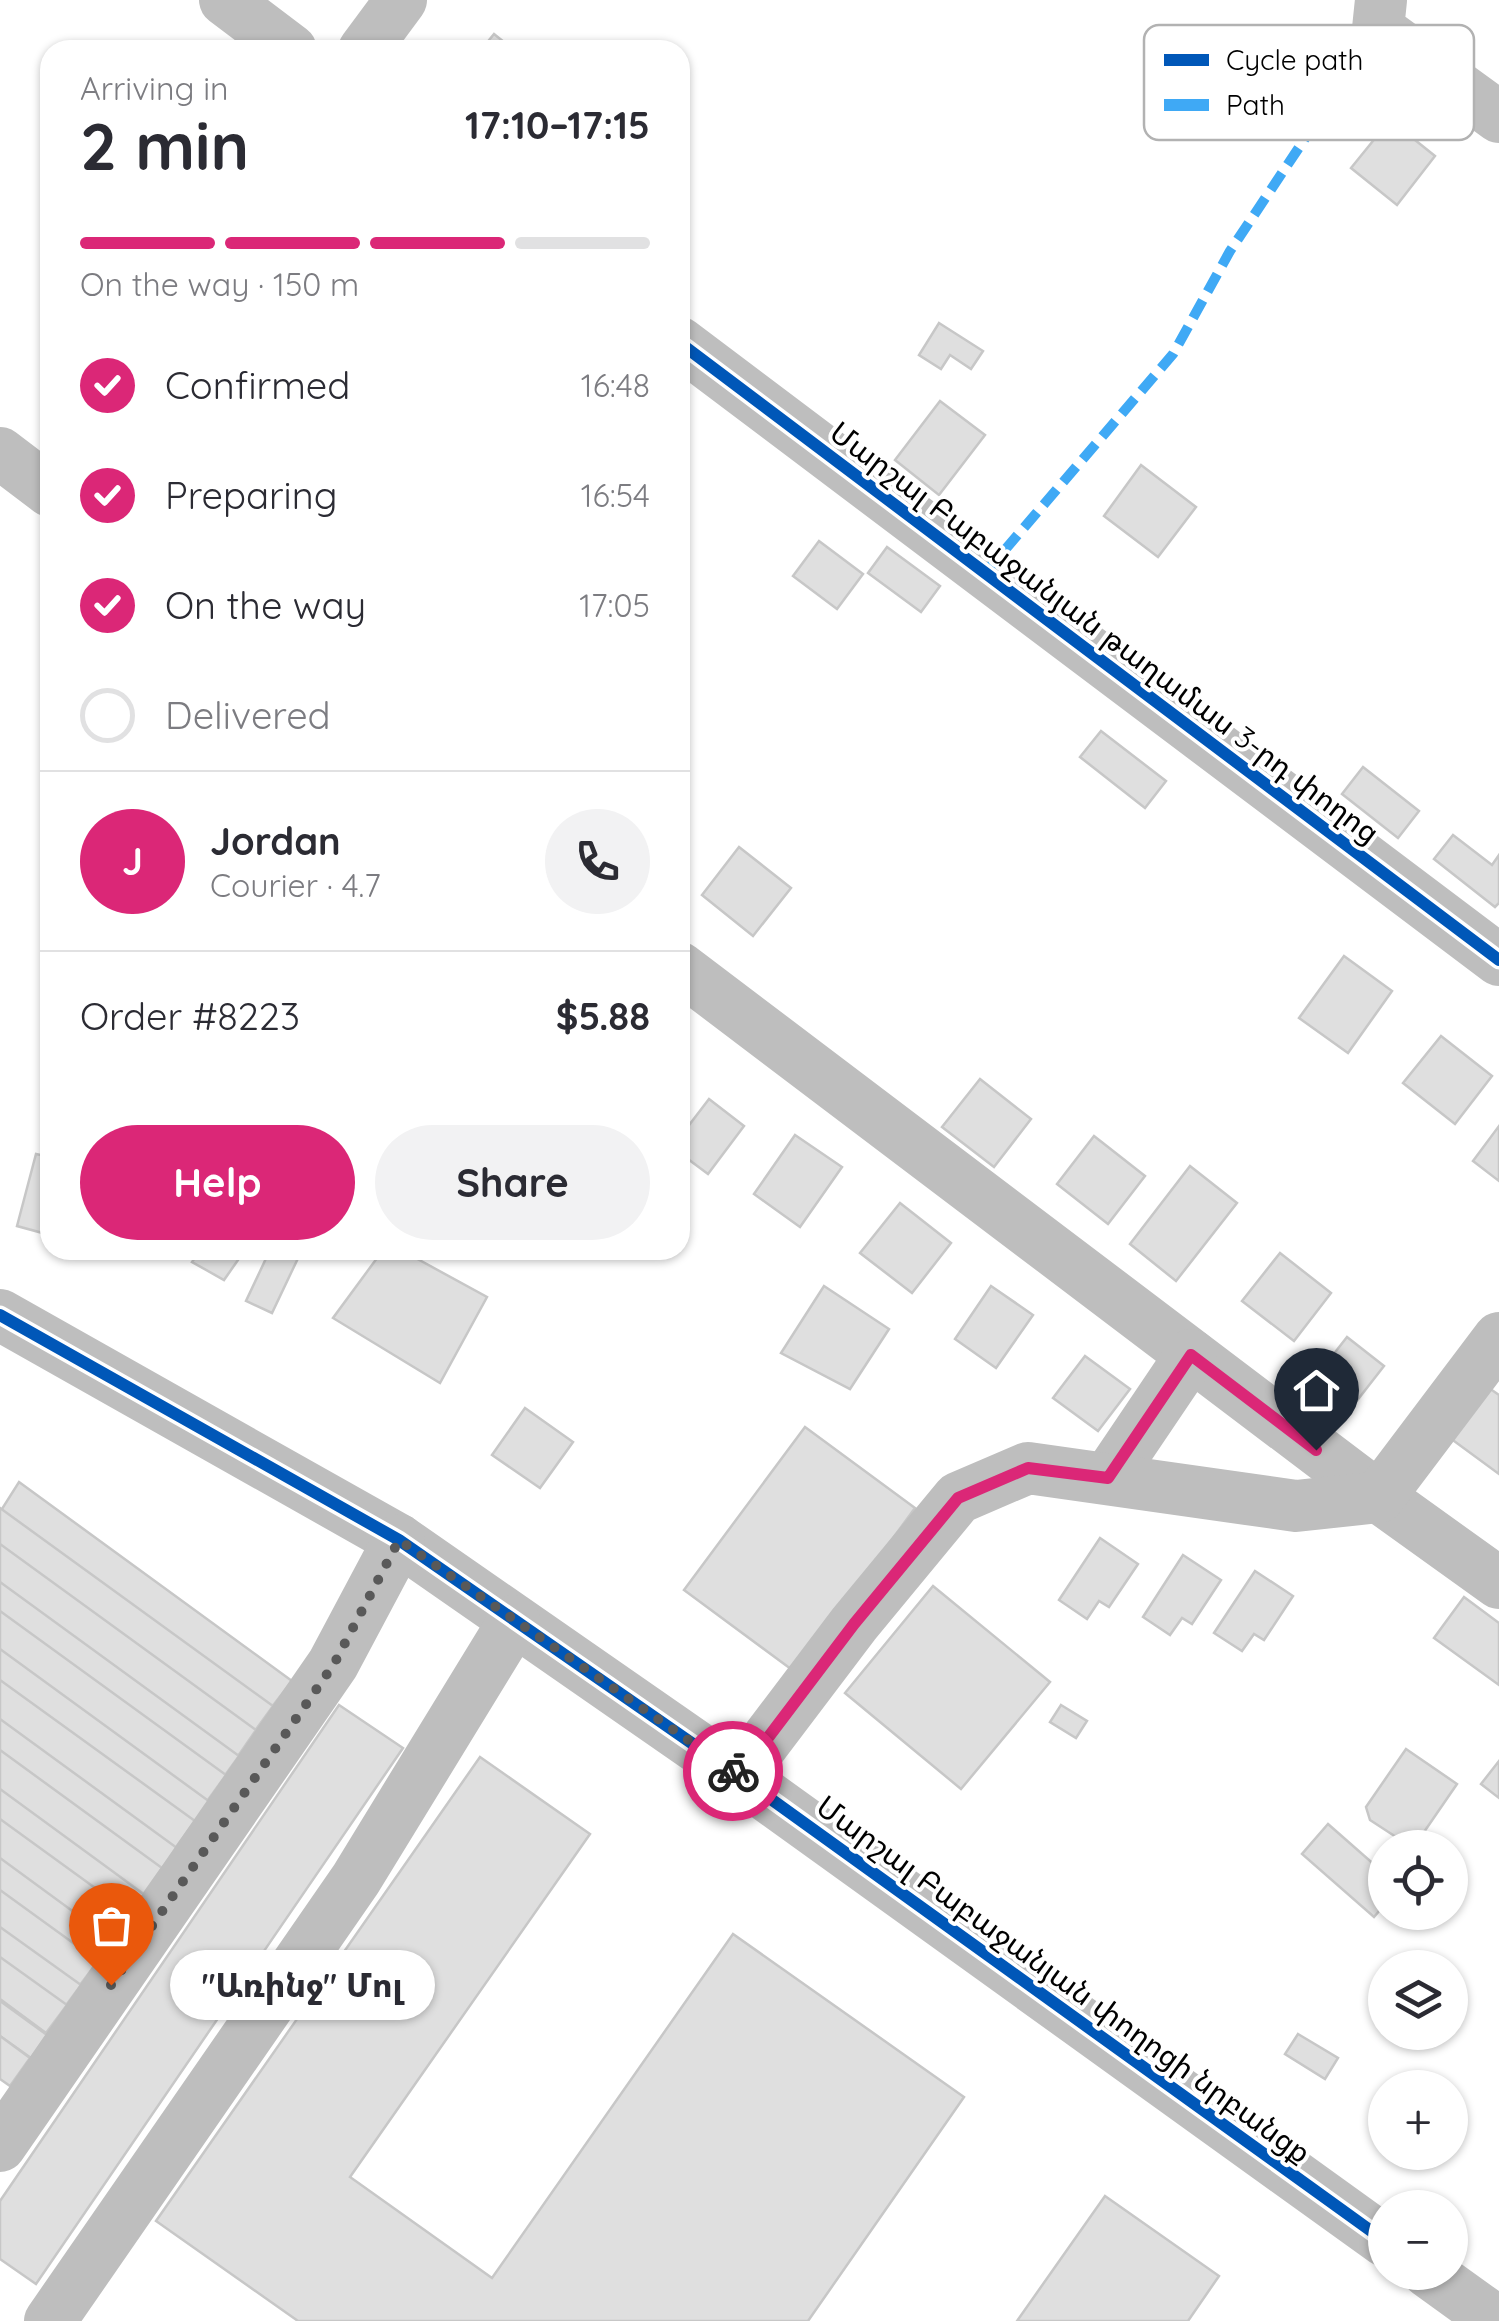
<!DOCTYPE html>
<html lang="en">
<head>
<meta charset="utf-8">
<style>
	body { margin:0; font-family:Quicksand,"Noto Sans Armenian",sans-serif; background:#f2f2f3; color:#2b2b33; height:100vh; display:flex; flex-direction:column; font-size:38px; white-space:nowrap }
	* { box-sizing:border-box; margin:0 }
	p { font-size:32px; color:#7c7c81 }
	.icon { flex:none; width:55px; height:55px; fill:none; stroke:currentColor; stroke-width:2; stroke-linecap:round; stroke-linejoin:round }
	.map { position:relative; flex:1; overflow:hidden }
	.panel { position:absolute; left:40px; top:40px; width:650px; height:1220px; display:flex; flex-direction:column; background:#fff; border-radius:30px; box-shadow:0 2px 8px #0004 }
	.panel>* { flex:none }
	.fabs { position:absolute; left:1368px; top:1830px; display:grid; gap:20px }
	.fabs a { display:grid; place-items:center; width:100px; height:100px; border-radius:50%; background:#fff; box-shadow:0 2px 8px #0004; font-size:50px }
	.pin { position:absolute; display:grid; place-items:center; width:85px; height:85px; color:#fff; margin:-102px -42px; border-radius:50% 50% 50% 0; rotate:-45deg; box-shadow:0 0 10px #0007 }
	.pin .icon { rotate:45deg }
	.courier { position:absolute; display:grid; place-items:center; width:100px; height:100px; margin:-50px; border:8px solid #db2777; border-radius:50%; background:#fff; color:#222; box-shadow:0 2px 12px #0007 }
	.bubble { position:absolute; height:70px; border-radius:35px; background:#fff; box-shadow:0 2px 8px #0004; font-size:32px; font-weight:800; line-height:70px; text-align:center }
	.summary em { font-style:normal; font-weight:800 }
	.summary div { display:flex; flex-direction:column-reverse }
	.summary { display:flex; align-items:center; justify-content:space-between; height:170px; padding:0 40px }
	h1 { font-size:65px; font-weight:800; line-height:75px }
	.bar { display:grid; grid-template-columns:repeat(4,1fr); gap:15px 10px; align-content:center; height:120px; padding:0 40px }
	.bar i { height:12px; border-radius:8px; background:#e1e1e2 }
	.bar .active { background:#db2777 }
	.bar p { grid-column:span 4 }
	.line { display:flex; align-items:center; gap:25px; padding:0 40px; border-top:2px solid #e1e1e2 }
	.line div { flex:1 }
	.round { display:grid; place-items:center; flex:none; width:105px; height:105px; border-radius:52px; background:#f2f2f3 }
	ol { padding:0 40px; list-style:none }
	li { display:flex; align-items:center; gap:30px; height:110px }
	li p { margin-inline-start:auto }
	li .icon { padding:10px; border-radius:50%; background:#db2777; color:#fff; stroke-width:4 }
	li:last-child { color:#7c7c81 }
	li i { width:55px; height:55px; border:5px solid #e1e1e2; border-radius:50% }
	.button { display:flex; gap:20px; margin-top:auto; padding:20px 40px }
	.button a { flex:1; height:115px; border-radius:60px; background:#db2777; color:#fff; font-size:40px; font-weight:800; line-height:115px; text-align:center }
	.button a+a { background:#f2f2f3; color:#2b2b33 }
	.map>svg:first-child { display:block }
</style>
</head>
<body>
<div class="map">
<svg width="1499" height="2321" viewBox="0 0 1499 2321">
	<rect width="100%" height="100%" fill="#fff"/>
	<g fill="#dfdfdf" stroke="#c7c7c7" stroke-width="2.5">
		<polygon points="494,34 514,50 481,50"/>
		<polygon points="1390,120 1435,156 1397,205 1351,168"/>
		<polygon points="939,323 983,351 971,369 950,355 941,369 919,355"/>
		<polygon points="940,401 985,435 939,495 895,460"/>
		<polygon points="1141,465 1196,507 1158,557 1104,516"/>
		<polygon points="819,541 863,574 837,609 793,576"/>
		<polygon points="887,547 940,586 921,612 868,573"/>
		<polygon points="1101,731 1166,781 1145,808 1080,757"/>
		<polygon points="1363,767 1419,811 1398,838 1342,794"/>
		<polygon points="1453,835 1492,865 1499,855 1499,903 1495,907 1434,859"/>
		<polygon points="739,847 791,888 753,936 702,895"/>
		<polygon points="1344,956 1392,991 1348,1053 1299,1018"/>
		<polygon points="1441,1036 1492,1076 1455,1124 1403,1083"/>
		<polygon points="980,1079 1031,1119 994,1167 942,1127"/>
		<polygon points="709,1099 744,1126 708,1174 680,1153 680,1137"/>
		<polygon points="1499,1126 1499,1181 1473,1161"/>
		<polygon points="795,1135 842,1167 800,1227 754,1194"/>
		<polygon points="1094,1136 1145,1176 1108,1224 1057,1184"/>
		<polygon points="36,1154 50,1157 50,1235 17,1226"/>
		<polygon points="1190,1166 1237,1203 1176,1281 1130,1244"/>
		<polygon points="900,1203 951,1243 912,1293 860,1253"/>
		<polygon points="196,1250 245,1250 224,1280 192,1262 199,1252"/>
		<polygon points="270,1250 292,1250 300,1254 272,1313 246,1301"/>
		<polygon points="383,1250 401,1250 487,1297 440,1383 333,1318"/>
		<polygon points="1280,1253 1331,1293 1294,1341 1242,1301"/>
		<polygon points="824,1286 889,1329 850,1389 781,1353"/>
		<polygon points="991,1286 1033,1315 996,1368 955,1339"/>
		<polygon points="1347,1337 1384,1366 1345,1416 1308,1387"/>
		<polygon points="1085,1356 1130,1389 1098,1431 1053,1398"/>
		<polygon points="1489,1388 1499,1395 1499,1474 1450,1438"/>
		<polygon points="525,1408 573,1442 540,1488 492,1455"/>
		<polygon points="805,1427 915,1508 795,1672 684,1590"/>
		<polygon points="19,1482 292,1681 271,1708 0,1512"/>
		<polygon points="0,1508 273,1706 254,1732 0,1548"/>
		<polygon points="1100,1538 1138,1564 1109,1607 1099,1601 1087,1619 1059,1600"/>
		<polygon points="0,1544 256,1730 236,1759 0,1588"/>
		<polygon points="1183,1555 1221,1580 1192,1624 1182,1618 1170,1635 1143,1617"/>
		<polygon points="1255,1571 1293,1596 1264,1640 1254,1634 1242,1651 1214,1633"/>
		<polygon points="0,1582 239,1756 223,1778 0,1616"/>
		<polygon points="933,1586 1050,1682 961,1789 845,1693"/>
		<polygon points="1464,1597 1499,1623 1499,1685 1434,1638"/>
		<polygon points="0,1611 226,1775 205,1804 0,1654"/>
		<polygon points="0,1649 210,1802 194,1824 0,1684"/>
		<polygon points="0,1680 195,1821 174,1850 0,1723"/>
		<polygon points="339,1705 403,1748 36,2284 0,2259 0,2201"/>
		<polygon points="1061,1705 1087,1721 1076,1738 1050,1722"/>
		<polygon points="0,1719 177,1848 161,1870 0,1753"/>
		<polygon points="1406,1749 1457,1784 1413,1848 1370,1820 1366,1807"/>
		<polygon points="0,1750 162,1868 142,1896 0,1793"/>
		<polygon points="480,1757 590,1834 350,2177 492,2278 733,1934 964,2097 808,2321 298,2321 156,2221"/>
		<polygon points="1499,1761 1499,1798 1481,1784"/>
		<polygon points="0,1789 145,1895 128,1917 0,1824"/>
		<polygon points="0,1819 131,1914 110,1942 0,1862"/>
		<polygon points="1328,1824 1385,1874 1385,1904 1374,1917 1302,1854"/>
		<polygon points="0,1858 112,1940 96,1962 0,1893"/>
		<polygon points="0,1890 98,1961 77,1989 0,1933"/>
		<polygon points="0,1927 81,1985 64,2008 0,1961"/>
		<polygon points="0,1957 67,2005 46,2033 0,1999"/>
		<polygon points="0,2001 47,2035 31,2058 0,2036"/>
		<polygon points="1298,2034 1338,2058 1325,2079 1285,2054"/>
		<polygon points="0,2036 30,2058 10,2086 0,2079"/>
		<polygon points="1105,2196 1219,2276 1188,2321 1017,2321"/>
	</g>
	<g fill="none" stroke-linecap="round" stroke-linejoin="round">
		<g stroke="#bebebe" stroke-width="52">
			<polyline points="225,0 291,50"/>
			<polyline points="1381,0 1378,29 1499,117"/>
			<polyline points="364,50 401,0"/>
			<polyline points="680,343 1499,960"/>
			<polyline points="0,453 50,491"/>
			<polyline points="680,968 1379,1497 1499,1583"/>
			<polyline points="0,1315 399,1540 739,1776 1385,2241"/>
			<polyline points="1108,1478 1191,1355"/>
			<polyline points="739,1776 854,1624 958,1498 1028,1468 1296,1506 1379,1497 1499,1338"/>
			<polyline points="0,2146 333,1664 399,1540"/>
			<polyline points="1428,2272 1496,2321"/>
			<polyline points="50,2321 356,1879 514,1621"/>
		</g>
		<polyline stroke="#3fa9f5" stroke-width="10" stroke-dasharray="20 10" stroke-linecap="butt" points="985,573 1173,354 1230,251 1378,29"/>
		<defs>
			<g id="cycleway">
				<polyline points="680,343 1499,960"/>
				<polyline points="0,1315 399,1540 739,1776 1385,2241"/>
			</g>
		</defs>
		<use href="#cycleway" stroke="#fff" stroke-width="19"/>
		<use href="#cycleway" stroke="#0057b8" stroke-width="12"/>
	</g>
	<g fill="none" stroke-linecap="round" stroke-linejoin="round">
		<polyline stroke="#595959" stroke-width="10" stroke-dasharray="0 18" points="111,1985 334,1664 399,1540 733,1771"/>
		<polyline stroke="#db2777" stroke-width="12" points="733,1771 739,1776 854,1624 958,1498 1028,1468 1108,1478 1191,1355 1316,1450"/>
	</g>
	<g text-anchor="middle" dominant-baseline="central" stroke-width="8" stroke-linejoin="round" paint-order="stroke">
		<g font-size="30" fill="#000" stroke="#fff">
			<text transform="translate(1105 632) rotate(37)">Մարշալ Բաբաջանյան թաղամաս 3-րդ փողոց</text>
			<text transform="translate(1064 1979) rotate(36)">Մարշալ Բաբաջանյան փողոցի նրբանցք</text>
		</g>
	</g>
	<rect x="1144" y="25" width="330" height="115" rx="15" fill="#fff" stroke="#b2b2b2" stroke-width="2.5"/>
	<rect x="1164" y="54" width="45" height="12" fill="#0057b8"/>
	<rect x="1164" y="99" width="45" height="12" fill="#3fa9f5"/>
	<g font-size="28" fill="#000">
		<text x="1226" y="70">Cycle path</text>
		<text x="1226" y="115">Path</text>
	</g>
</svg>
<div class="fabs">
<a><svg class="icon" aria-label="locate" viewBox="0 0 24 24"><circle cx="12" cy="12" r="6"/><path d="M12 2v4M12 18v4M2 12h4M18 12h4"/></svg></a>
<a><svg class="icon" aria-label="layers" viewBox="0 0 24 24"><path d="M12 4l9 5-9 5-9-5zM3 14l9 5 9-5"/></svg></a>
<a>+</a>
<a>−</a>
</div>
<div class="pin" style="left:111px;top:1985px;background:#ea580c"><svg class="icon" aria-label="bag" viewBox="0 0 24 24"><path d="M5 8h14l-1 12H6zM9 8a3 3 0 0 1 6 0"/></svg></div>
<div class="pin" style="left:1316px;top:1450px;background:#1f2937"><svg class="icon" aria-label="home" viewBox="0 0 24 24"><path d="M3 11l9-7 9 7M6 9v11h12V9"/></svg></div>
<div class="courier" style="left:733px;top:1771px"><svg class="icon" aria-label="bike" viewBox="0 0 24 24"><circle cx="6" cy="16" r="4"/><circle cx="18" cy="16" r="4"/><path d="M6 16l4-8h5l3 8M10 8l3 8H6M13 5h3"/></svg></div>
<div class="bubble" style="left:170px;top:1950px;width:265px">&quot;Առինջ&quot; Մոլ</div>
<section class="panel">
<div class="summary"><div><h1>2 min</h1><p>Arriving in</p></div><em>17:10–17:15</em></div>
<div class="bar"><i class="active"></i><i class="active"></i><i class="active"></i><i></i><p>On the way · 150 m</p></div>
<ol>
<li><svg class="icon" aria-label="check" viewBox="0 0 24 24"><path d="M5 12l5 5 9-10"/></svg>Confirmed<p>16:48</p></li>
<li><svg class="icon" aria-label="check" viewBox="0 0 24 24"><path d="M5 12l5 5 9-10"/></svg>Preparing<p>16:54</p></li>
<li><svg class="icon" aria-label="check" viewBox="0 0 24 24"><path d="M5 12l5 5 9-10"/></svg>On the way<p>17:05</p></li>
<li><i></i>Delivered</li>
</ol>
<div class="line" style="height:180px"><b class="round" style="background:#db2777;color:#fff">J</b><div><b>Jordan</b><p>Courier · 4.7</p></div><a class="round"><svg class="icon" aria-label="phone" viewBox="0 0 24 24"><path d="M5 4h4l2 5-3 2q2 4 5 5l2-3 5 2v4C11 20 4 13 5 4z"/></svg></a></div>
<div class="line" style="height:130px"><div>Order #8223</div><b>$5.88</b></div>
<div class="button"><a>Help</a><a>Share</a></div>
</section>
</div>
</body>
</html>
